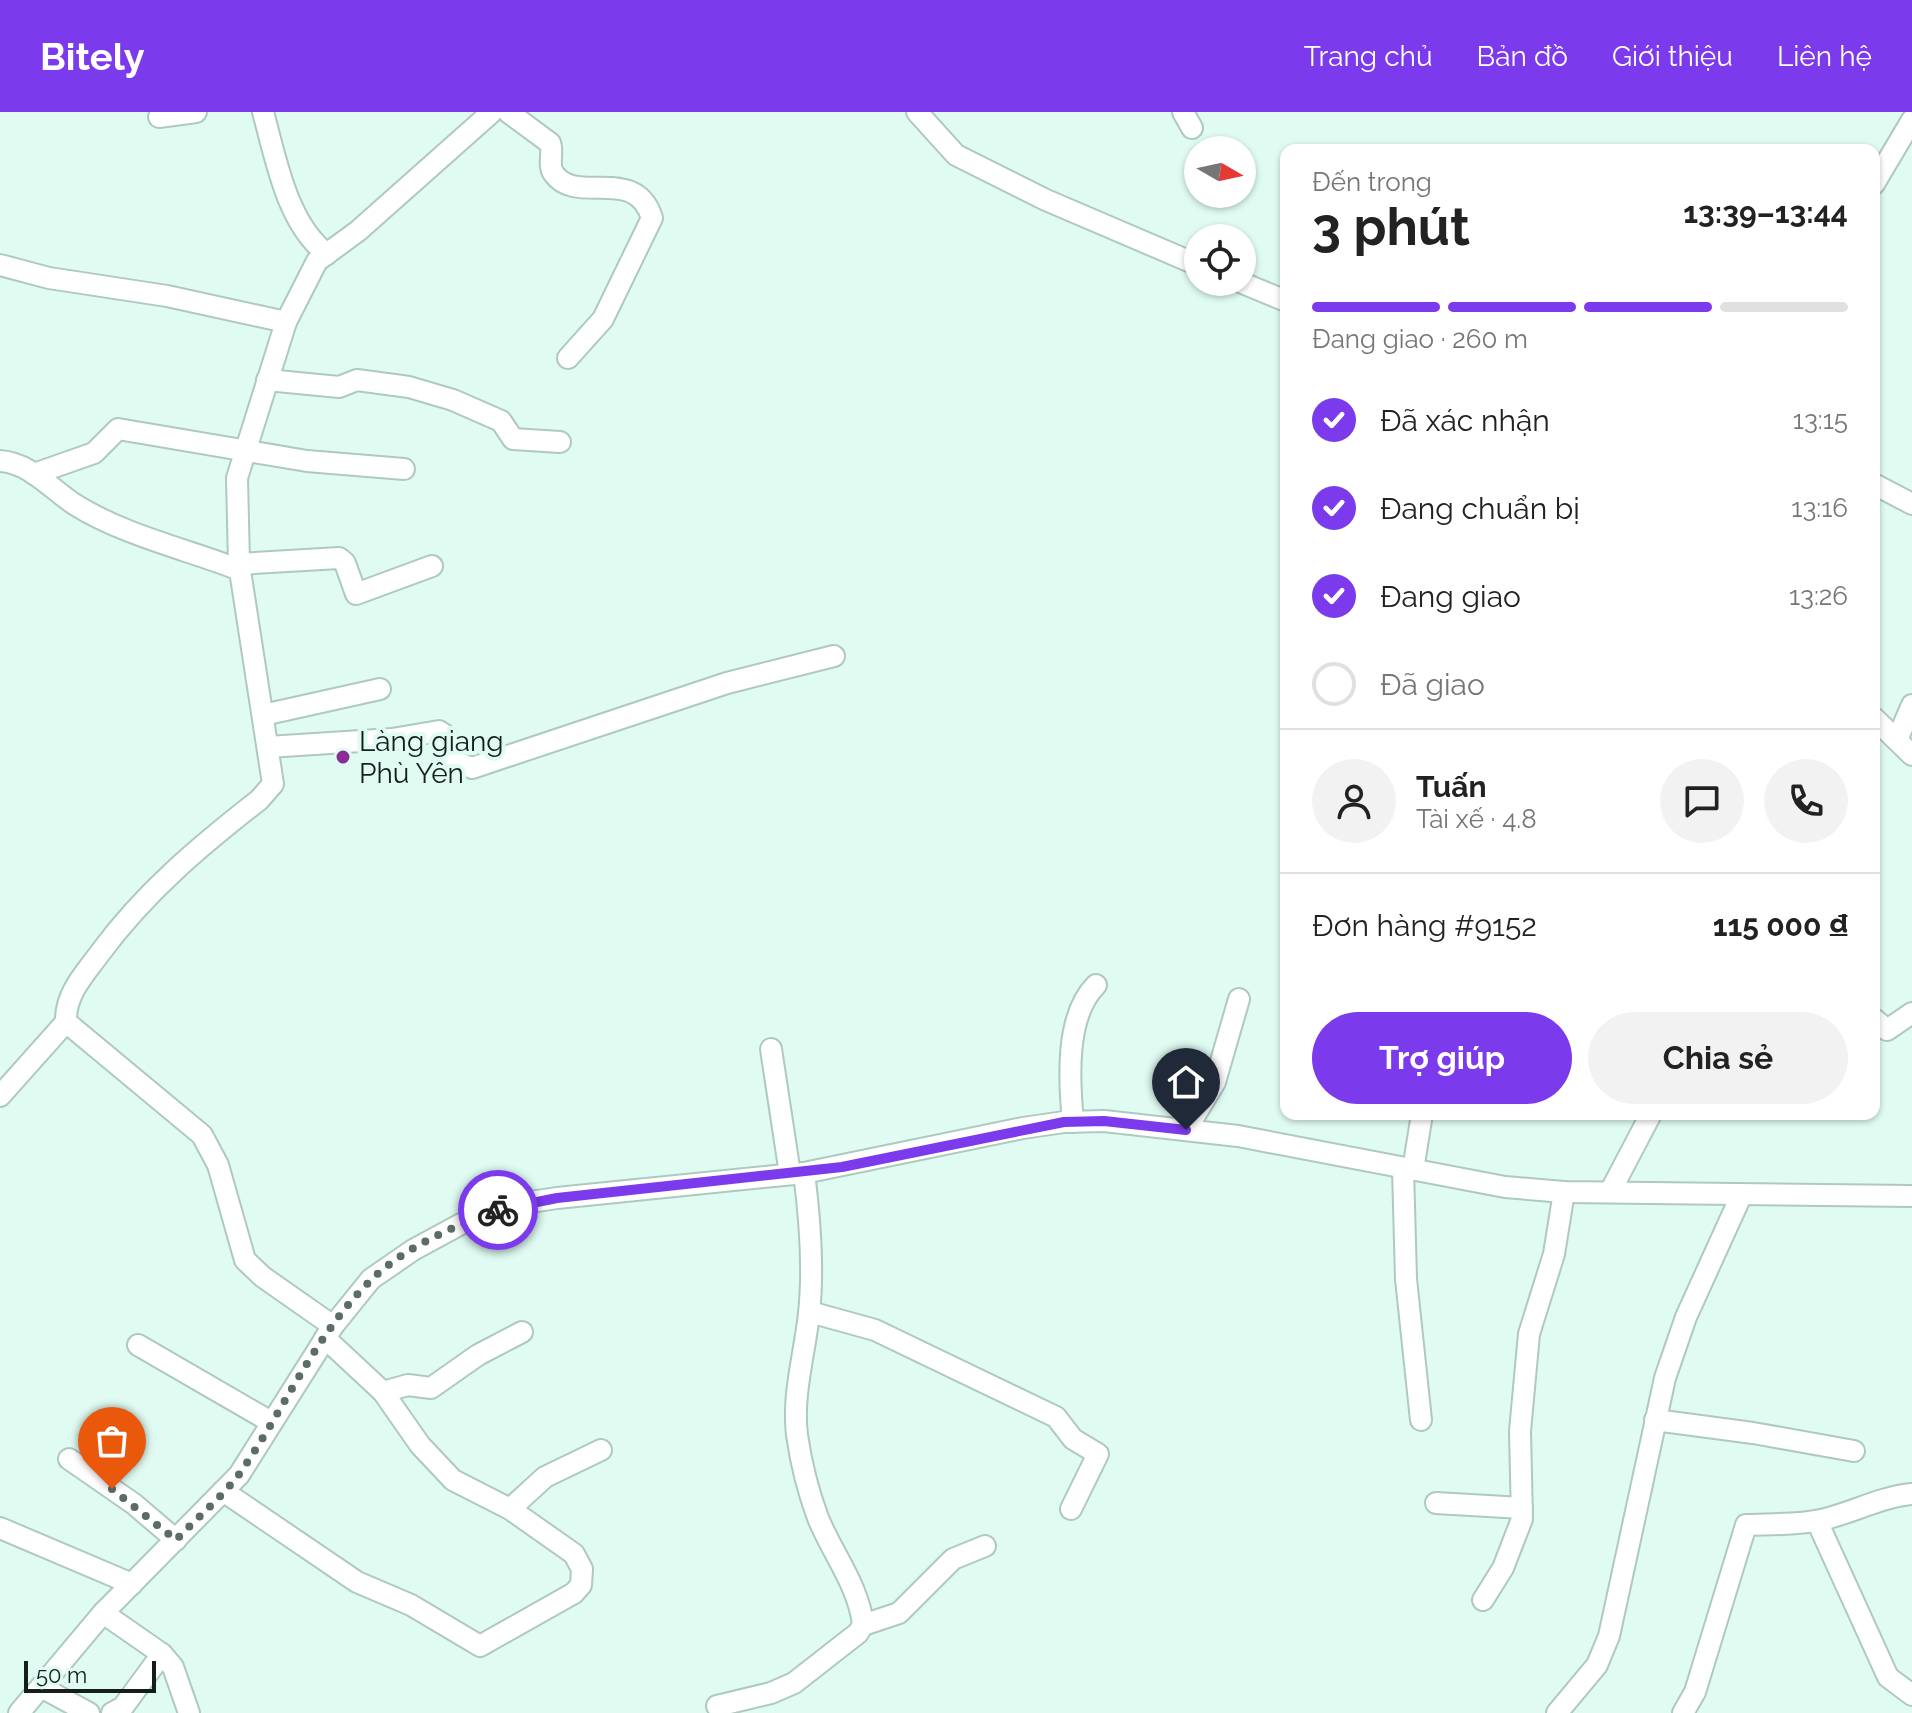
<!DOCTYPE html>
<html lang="vi">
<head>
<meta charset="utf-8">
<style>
	body { margin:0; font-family:Raleway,sans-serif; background:#f2f2f2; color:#222; height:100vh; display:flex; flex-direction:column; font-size:30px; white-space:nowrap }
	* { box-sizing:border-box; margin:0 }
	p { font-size:26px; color:#767676 }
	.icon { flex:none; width:44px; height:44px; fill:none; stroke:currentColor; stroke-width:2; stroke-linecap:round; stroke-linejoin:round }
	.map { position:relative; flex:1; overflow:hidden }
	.panel { position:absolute; left:1280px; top:32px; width:600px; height:976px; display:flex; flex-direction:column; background:#fff; border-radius:16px; box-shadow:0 2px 6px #0004 }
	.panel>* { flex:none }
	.needle { width:52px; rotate:99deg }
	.tools { position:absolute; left:1184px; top:24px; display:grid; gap:16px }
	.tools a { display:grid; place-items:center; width:72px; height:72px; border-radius:50%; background:#fff; box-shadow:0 2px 6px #0004; font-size:40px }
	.scale { position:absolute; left:24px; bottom:20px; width:132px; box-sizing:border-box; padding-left:8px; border:4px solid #141e1b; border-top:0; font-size:22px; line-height:28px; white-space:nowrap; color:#141e1b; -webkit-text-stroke:6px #e0fcf2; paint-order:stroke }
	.pin { position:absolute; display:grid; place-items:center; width:68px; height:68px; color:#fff; margin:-82px -34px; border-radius:50% 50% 50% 0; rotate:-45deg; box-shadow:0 0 8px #0007 }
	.pin .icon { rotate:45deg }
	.courier { position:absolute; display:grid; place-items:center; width:80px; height:80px; margin:-40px; border:6px solid #7c3aed; border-radius:50%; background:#fff; color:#222; box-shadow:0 2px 10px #0007 }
	.headline em { font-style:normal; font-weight:700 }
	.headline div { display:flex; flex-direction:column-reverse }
	.headline { display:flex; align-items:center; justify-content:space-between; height:136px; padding:0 32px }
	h1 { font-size:52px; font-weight:700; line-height:60px }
	.bar { display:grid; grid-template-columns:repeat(4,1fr); gap:12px 8px; align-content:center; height:96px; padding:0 32px }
	.bar i { height:10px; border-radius:6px; background:#e0e0e0 }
	.bar .current { background:#7c3aed }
	.bar p { grid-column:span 4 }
	.line { display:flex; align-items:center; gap:20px; padding:0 32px; border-top:2px solid #e0e0e0 }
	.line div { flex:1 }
	.round { display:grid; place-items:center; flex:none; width:84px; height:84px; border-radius:42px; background:#f2f2f2 }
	ol { padding:0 32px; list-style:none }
	li { display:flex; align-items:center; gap:24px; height:88px }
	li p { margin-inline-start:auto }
	li .icon { padding:8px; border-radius:50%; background:#7c3aed; color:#fff; stroke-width:4 }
	li:last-child { color:#767676 }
	li i { width:44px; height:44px; border:4px solid #e0e0e0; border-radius:50% }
	.action { display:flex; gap:16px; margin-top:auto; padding:16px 32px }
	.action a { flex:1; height:92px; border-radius:48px; background:#7c3aed; color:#fff; font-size:32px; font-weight:700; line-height:92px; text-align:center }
	.action a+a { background:#f2f2f2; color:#222 }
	header { display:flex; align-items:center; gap:48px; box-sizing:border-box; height:112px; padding:0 40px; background:#7c3aed; color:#fff }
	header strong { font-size:38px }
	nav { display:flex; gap:44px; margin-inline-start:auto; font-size:28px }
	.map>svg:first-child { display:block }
</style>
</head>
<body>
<header>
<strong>Bitely</strong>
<nav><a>Trang chủ</a><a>Bản đồ</a><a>Giới thiệu</a><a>Liên hệ</a></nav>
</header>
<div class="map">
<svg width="1912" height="1601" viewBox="0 0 1912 1601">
	<rect width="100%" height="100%" fill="#e0fcf2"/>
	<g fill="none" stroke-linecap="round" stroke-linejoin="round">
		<defs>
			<g id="minor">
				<path d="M263,0c13,47 24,112 64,142"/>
				<path d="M508,0l42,31c4,10 -3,22 4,31 23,32 81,-10 98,44l-49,101 -35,39"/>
				<polyline points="917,0 956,43 1046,88 1198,153"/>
				<polyline points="1183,0 1192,16"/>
				<polyline points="159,5 196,0"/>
				<polyline points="1874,72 1912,8"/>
				<polyline points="0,153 49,166 167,184 286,210"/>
				<polyline points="1240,170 1286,189"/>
				<polyline points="267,268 339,275 357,268 409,275 453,288 501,309 513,327 560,330"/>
				<path d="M0,349c30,2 50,27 74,43 49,31 112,45 166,66"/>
				<polyline points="34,362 94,341 118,317 307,349 404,357"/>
				<polyline points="1874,372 1912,392"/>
				<polyline points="239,452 339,446 345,451 356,482 432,454"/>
				<polyline points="263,603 380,577"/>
				<polyline points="1874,606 1912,643"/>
				<polyline points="1897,628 1912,593"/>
				<polyline points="268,635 392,627 439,619 445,623 454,649 472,656 727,571 834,544"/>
				<polyline points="1874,907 1887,918 1912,901"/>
				<polyline points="771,937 790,1062"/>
				<polyline points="0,984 66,910"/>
				<path d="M1073,1010c-4,-42 -8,-106 23,-137"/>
				<polyline points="1186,1018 1215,970 1239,887"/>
				<polyline points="1403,1057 1406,1167 1421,1308"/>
				<polyline points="1413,1058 1422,1002"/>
				<polyline points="1610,1080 1651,1002"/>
				<polyline points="810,1200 875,1218 1056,1305 1073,1327 1098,1342 1071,1397"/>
				<path d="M333,1214l-70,-49 -18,-17 -27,-95 -16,-30 -136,-113c-1,-28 18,-47 34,-69 45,-61 100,-107 159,-153l14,-16 -34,-220 -2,-86 49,-156 31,-61 41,-30 134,-119"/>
				<polyline points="138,1233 271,1310"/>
				<polyline points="383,1280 408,1273 431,1276 478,1243 522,1220"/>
				<polyline points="1655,1308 1753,1321 1854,1339"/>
				<polyline points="69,1347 134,1392 176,1428"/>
				<polyline points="223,1379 357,1470 411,1493 480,1534 574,1481 581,1473 582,1457 574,1442 510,1397 453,1368 420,1333 383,1280 325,1226"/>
				<polyline points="1436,1391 1522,1396"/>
				<polyline points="510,1397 545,1365 601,1338"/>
				<polyline points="1817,1409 1888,1565 1912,1583"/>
				<polyline points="0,1416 132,1472"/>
				<polyline points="1483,1488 1503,1456 1522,1407 1520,1319 1529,1222 1554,1142 1564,1080"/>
				<polyline points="103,1501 162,1542 173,1555 189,1601"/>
				<polyline points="863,1513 899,1501 953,1447 985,1434"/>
				<polyline points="41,1575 89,1601"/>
				<path d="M717,1594l54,-13 23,-10 64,-50 5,-8c-4,-39 -31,-72 -45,-107 -10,-27 -17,-55 -21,-83 -5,-41 8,-82 12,-122 5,-46 1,-94 -5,-140"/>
				<polyline points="19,1601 103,1501 239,1363 333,1214 371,1167 413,1138 461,1112 511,1093 557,1086 804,1061 1023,1016 1064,1010 1104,1009 1238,1024 1505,1075 1564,1080 1912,1084"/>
				<polyline points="112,1601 123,1595 162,1542"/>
				<polyline points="1557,1601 1597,1553 1609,1524 1665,1266 1686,1205 1741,1084"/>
				<path d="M1683,1601l12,-21 51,-167c24,-1 51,0 75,-5 31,-7 59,-23 91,-26"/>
			</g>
		</defs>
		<use href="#minor" stroke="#aec9bf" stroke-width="24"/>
		<use href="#minor" stroke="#fff" stroke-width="20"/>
	</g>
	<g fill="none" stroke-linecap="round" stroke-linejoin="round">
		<path stroke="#5b6c66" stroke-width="8" stroke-dasharray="0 14.4" d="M112,1377l64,51c21,-22 46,-43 64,-67 44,-63 75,-138 130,-192 34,-34 85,-55 128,-71"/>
		<polyline stroke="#7c3aed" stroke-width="10" points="498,1098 557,1086 842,1055 1064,1010 1104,1009 1186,1018"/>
	</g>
	<circle fill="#8c2d96" stroke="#e0fcf2" stroke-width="3" cx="343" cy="645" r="8"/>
	<g text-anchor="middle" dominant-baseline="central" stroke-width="8" stroke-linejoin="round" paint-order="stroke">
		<g font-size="28" fill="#141e1b" stroke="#e0fcf2" text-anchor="start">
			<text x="359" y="629">Làng giang<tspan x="359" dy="32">Phù Yên</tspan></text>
		</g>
	</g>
</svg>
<div class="tools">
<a><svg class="needle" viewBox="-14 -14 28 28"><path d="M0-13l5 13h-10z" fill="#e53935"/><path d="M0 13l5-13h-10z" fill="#767676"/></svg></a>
<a><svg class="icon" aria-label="locate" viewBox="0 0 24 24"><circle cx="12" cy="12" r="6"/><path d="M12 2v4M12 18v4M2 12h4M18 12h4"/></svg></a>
</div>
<div class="scale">50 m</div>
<div class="pin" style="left:112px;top:1377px;background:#ea580c"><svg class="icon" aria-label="bag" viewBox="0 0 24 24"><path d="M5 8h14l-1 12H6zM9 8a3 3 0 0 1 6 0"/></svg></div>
<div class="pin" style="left:1186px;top:1018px;background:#1f2937"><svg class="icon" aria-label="home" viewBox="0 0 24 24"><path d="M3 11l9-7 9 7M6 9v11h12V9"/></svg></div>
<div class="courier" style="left:498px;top:1098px"><svg class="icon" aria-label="bike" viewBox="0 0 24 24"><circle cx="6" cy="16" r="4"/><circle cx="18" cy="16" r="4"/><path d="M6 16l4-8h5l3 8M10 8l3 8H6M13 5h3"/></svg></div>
<section class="panel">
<div class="headline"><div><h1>3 phút</h1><p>Đến trong</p></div><em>13:39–13:44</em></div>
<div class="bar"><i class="current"></i><i class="current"></i><i class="current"></i><i></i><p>Đang giao · 260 m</p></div>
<ol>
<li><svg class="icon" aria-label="check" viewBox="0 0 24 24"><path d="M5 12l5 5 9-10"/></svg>Đã xác nhận<p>13:15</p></li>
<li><svg class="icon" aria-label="check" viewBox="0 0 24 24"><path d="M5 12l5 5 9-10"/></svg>Đang chuẩn bị<p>13:16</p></li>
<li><svg class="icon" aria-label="check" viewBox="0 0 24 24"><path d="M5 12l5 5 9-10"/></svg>Đang giao<p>13:26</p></li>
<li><i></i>Đã giao</li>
</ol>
<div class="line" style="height:144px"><a class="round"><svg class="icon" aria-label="person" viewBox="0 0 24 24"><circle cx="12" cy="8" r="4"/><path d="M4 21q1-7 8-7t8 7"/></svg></a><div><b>Tuấn</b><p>Tài xế · 4.8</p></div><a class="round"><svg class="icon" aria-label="chat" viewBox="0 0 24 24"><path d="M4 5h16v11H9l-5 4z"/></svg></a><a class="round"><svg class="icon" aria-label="phone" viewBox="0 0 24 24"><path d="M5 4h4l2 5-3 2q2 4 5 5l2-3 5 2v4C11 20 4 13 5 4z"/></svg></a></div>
<div class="line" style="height:104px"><div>Đơn hàng #9152</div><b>115 000 ₫</b></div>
<div class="action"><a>Trợ giúp</a><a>Chia sẻ</a></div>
</section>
</div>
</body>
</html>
